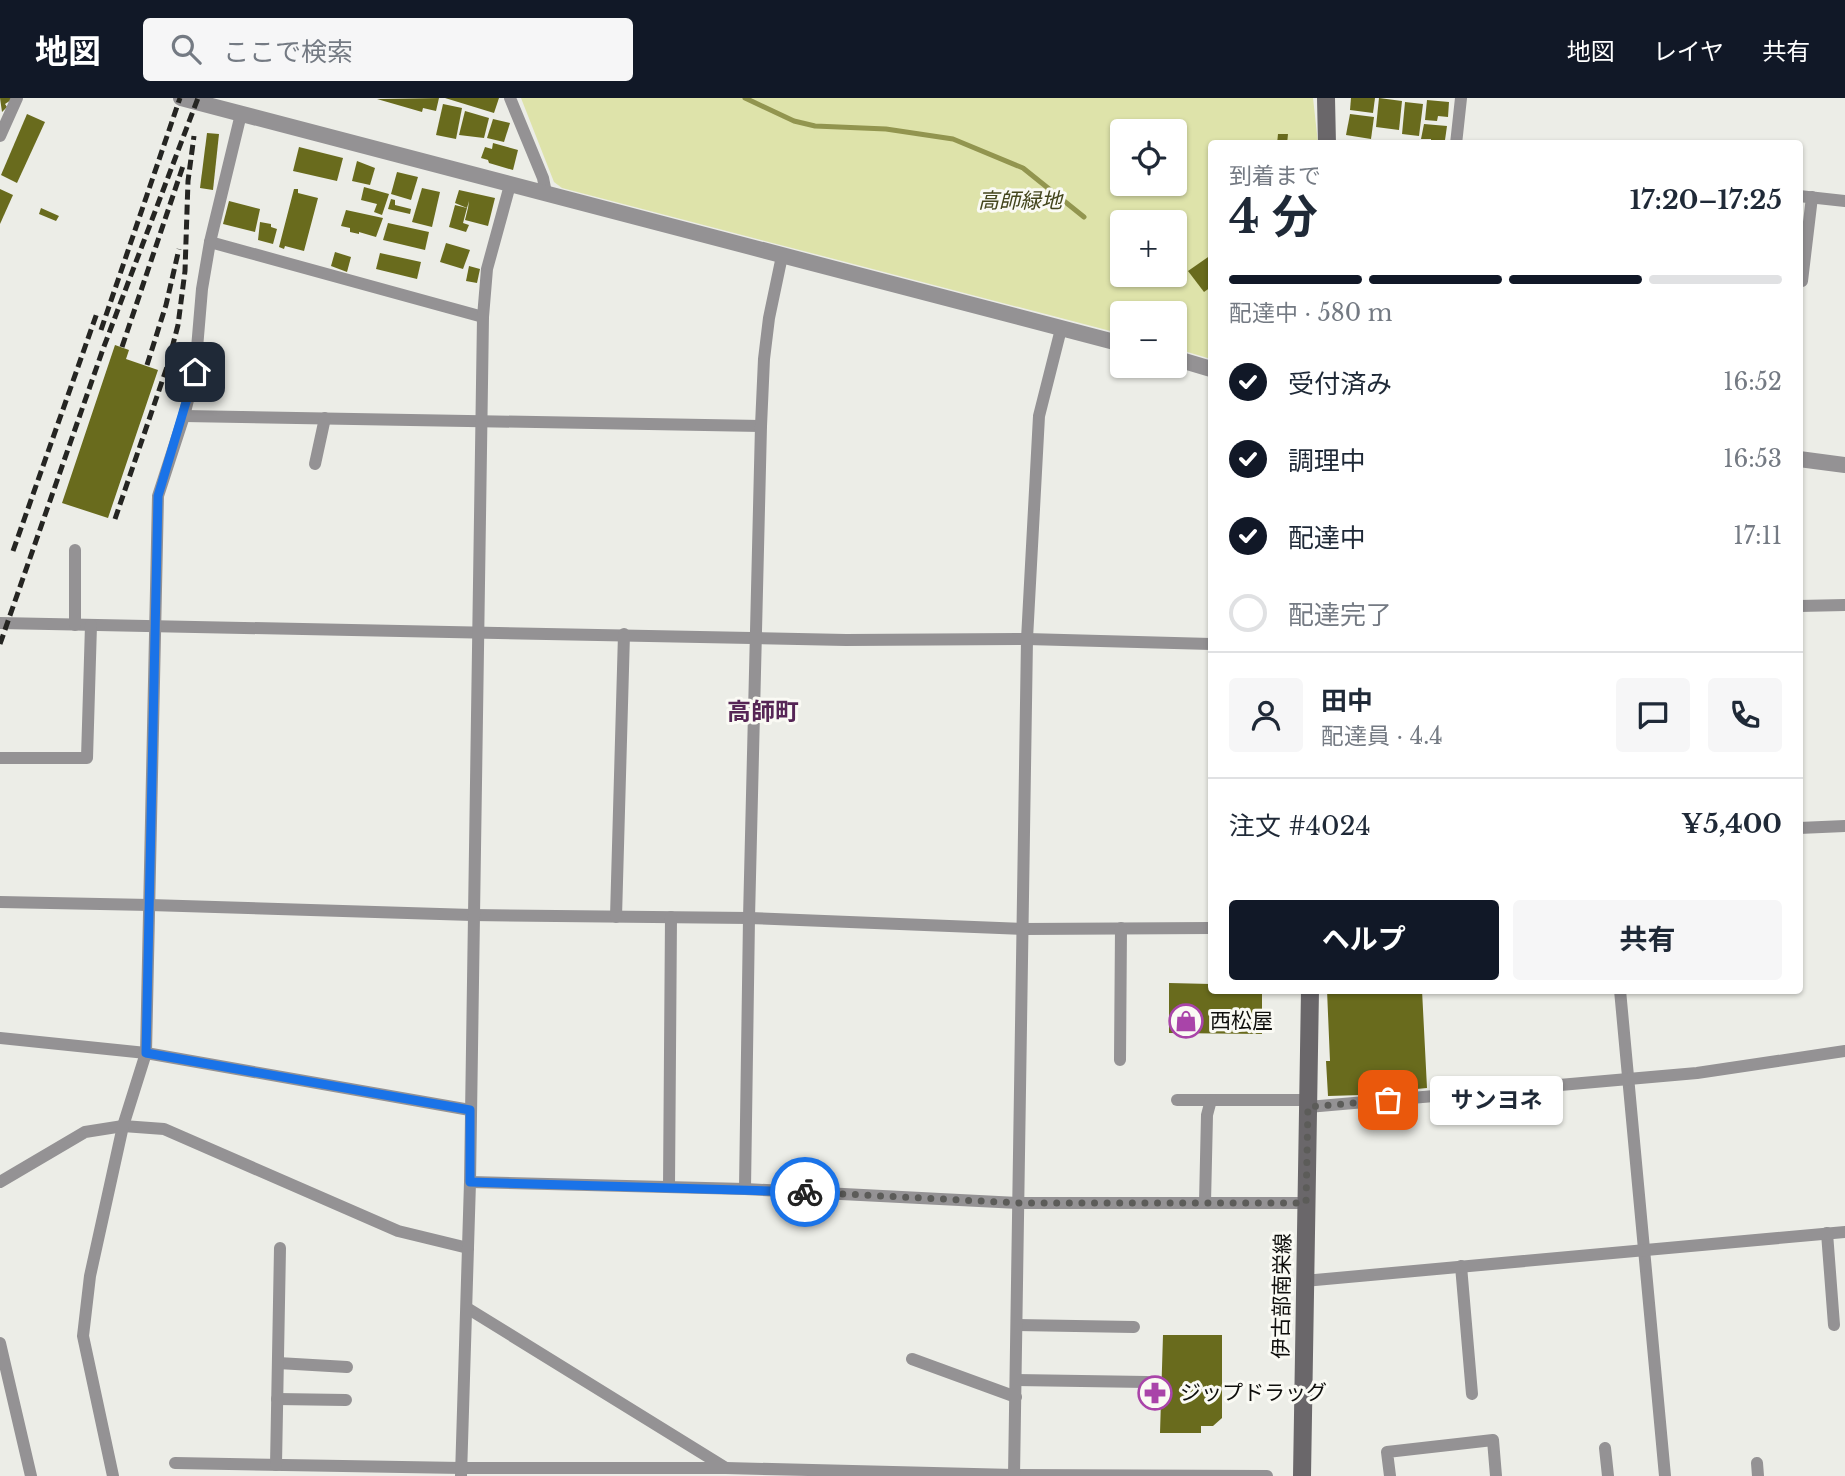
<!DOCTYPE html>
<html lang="ja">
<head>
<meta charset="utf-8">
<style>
	body { margin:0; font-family:"Libre Baskerville","Noto Sans JP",serif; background:#f6f6f7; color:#1f2937; height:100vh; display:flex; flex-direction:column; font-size:26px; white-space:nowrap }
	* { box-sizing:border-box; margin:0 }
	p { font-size:23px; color:#747a83 }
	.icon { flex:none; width:38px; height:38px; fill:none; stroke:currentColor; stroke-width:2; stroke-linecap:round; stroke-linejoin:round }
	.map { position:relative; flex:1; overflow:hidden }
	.drawer { position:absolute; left:1208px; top:42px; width:595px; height:854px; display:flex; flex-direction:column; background:#fff; border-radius:7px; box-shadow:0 2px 5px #0004 }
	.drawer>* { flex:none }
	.fabs { position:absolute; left:1110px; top:21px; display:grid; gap:14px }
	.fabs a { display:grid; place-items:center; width:77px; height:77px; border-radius:7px; background:#fff; box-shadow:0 2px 5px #0004; font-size:35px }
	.pin { position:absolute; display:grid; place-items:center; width:60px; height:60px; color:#fff; margin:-30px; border-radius:14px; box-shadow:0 4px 10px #0006 }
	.courier { position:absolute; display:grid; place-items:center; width:70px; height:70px; margin:-35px; border:5px solid #1a73e8; border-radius:50%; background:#fff; color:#222; box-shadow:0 2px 9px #0007 }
	.bubble { position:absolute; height:49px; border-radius:7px; background:#fff; box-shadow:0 2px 5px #0004; font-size:23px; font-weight:700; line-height:49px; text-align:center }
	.overview em { font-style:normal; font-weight:700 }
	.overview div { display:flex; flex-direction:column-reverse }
	.overview { display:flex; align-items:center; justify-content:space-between; height:119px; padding:0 21px }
	h1 { font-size:46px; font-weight:700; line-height:52px }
	.bar { display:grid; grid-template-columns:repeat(4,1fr); gap:10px 7px; align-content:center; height:84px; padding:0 21px }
	.bar i { height:9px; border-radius:5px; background:#e0e1e3 }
	.bar .selected { background:#111827 }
	.bar p { grid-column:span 4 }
	.line { display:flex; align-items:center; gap:18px; padding:0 21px; border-top:2px solid #e0e1e3 }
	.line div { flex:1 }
	.round { display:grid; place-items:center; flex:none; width:74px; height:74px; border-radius:7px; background:#f6f6f7 }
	ol { padding:0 21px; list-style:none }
	li { display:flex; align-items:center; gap:21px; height:77px }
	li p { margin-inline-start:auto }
	li .icon { padding:7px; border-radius:50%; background:#111827; color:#fff; stroke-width:4 }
	li:last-child { color:#747a83 }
	li i { width:38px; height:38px; border:4px solid #e0e1e3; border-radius:50% }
	.button { display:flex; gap:14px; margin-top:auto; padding:14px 21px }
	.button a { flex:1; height:80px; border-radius:7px; background:#111827; color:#fff; font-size:28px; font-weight:700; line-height:80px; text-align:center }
	.button a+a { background:#f6f6f7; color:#1f2937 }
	header { display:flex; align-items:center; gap:42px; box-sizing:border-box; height:98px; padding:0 35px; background:#111827; color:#fff }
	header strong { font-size:33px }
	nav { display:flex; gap:38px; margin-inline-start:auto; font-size:24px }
	.search { width:490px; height:63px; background:#f6f6f7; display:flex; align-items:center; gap:18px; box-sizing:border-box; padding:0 24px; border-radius:7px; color:#747a83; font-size:26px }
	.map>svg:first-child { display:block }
</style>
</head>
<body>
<header>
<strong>地図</strong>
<div class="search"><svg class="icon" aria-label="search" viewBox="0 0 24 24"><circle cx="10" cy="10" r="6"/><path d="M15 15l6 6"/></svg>ここで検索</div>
<nav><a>地図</a><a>レイヤ</a><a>共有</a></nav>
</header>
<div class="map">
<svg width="1845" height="1378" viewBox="0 0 1845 1378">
	<rect width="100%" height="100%" fill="#ecede7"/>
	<path fill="#dee3aa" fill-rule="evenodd" d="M521,0h792l5,45 -107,1v215l-37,-11v-35h-52v21l-560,-146 -8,-6zM1122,33h52v53h-52zM1122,124h52v53h-52z"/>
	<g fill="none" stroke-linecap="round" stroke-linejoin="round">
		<polyline stroke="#92954f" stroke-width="5" points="745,0 794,23 815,28 886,31 953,41 1023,70 1084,119"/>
	</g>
	<g fill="#696b1d">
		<polygon points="0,0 14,0 5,6 7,9 2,14"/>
		<polygon points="439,0 436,13 423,10 422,14 377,1"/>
		<polygon points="445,0 499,0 494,15"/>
		<polygon points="1351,0 1375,0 1373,15 1350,12"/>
		<polygon points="1379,0 1402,3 1399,32 1376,29"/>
		<polygon points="1427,2 1449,4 1448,19 1438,18 1437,23 1425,22"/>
		<polygon points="1405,4 1423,6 1419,38 1402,36"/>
		<polygon points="443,6 462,10 456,41 436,37"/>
		<polygon points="465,13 489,20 484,40 459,37"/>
		<polygon points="27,16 45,24 17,85 1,77"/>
		<polygon points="1350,16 1374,19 1371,41 1346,37"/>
		<polygon points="493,21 510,25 504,44 487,40"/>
		<polygon points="1424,26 1447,28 1445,42 1431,46 1431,41 1421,41"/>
		<polygon points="207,35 219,36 213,92 200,90"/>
		<polygon points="1278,36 1288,36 1287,46 1277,46"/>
		<polygon points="493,45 518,52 513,72 489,65 488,62 481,60 485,49 492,51"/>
		<polygon points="299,49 343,60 337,83 293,73"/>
		<polygon points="357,63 375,70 370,87 352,83"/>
		<polygon points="397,74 418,79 411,102 391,96"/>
		<polygon points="364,89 389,96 382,117 374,114 377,106 361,102"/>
		<polygon points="422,90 440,94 432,129 412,124"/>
		<polygon points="0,91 13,97 0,126"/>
		<polygon points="294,91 298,91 298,95 318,100 304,153 285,148 284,151 279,149"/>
		<polygon points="459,92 495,100 488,128 465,122 468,110 471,111 468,110 469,103 467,110 455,105"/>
		<polygon points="391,101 395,102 395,107 411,111 410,116 388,111"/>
		<polygon points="229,103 260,111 255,134 223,126"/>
		<polygon points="455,107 467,110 463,125 469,127 466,134 449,129"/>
		<polygon points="41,110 59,118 56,123 39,116"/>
		<polygon points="346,112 383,120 376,139 359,134 359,136 350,134 350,130 341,128"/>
		<polygon points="260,124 271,126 271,129 277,131 273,146 258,142"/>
		<polygon points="388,125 429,134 425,152 383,142"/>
		<polygon points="446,145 470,152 463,171 440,164"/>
		<polygon points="335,154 351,159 347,174 331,168"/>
		<polygon points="380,155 421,164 417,181 376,171"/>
		<polygon points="1211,157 1211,189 1204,194 1188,173"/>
		<polygon points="469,168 480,171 477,185 466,183"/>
		<polygon points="115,247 129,252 126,261 158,272 108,420 62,405"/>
		<polygon points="1169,885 1211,886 1211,892 1262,892 1262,936 1169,935"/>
		<polygon points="1327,892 1422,892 1427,990 1396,993 1396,996 1328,998 1326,963 1330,963"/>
		<polygon points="1163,1237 1222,1237 1222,1320 1213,1328 1201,1328 1201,1335 1160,1335"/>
	</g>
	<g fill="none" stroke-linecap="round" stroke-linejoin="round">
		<g stroke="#949294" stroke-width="12">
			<polyline points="510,0 543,80 546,95"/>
			<polyline points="0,38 17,0"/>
			<polyline points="1456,46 1461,0"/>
			<polyline points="1799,98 1845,103"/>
			<polyline points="210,144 483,219"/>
			<polyline points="1802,183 1812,99"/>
			<polyline points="184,318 761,328"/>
			<polyline points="315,366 325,320"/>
			<polyline points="1799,508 1845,507"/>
			<polyline points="0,525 846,542 1027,541 1211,546"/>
			<polyline points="75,527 75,452"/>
			<polyline points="0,660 87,660 91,527"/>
			<polyline points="1799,730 1845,728"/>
			<polyline points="0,804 150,807 472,817 749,820 1023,831 1211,830"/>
			<polyline points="616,819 624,536"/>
			<polyline points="1620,892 1665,1378"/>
			<polyline points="0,940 146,955 470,1012"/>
			<polyline points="1120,962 1121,830"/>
			<polyline points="1177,1002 1308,1002"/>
			<polyline points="1308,1009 1697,975 1845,953"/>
			<polyline points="0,1084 85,1034 123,1028 164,1031 398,1133 468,1150"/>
			<polyline points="470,1084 745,1091 1019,1105 1306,1105"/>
			<polyline points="669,1089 671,819"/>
			<polyline points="745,1091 749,820 761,328 764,261 769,220 782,158"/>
			<polyline points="1205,1105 1207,1017 1211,1002"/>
			<polyline points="1827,1135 1834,1227"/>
			<polyline points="1461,1168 1472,1296"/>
			<polyline points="1304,1183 1845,1134"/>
			<polyline points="467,1210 726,1370"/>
			<polyline points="1017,1227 1134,1229"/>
			<polyline points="0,1245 31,1378"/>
			<polyline points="912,1261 1016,1299"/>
			<polyline points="278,1265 347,1269"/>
			<polyline points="1016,1282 1147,1284"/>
			<polyline points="277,1301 346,1302"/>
			<polyline points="1605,1350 1608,1378"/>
			<polyline points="175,1365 461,1370 726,1370 1014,1377 1267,1378"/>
			<polyline points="1757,1365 1758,1378"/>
			<polyline points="276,1367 280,1150"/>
			<polyline points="113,1378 83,1238 90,1178 123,1028 146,955 158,398 184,318 195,274 202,191 210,144 241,16"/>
			<polyline points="461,1378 470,1084 483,219 487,171 510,87"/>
			<polyline points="1014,1378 1027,541 1039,318 1061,231"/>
			<polyline points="1390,1378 1387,1354 1493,1342 1496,1378"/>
		</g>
		<g stroke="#949294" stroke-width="16">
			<polyline points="181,0 1122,246"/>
			<polyline points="1174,260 1211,271"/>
			<polyline points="1799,361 1845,367"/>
		</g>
		<g stroke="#6a676a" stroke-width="18">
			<polyline points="1326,0 1327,46"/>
			<polyline points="1302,1378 1310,892"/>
		</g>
		<g stroke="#252522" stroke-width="5" stroke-dasharray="10 5" stroke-linecap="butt">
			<polyline points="101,232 180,0"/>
			<polyline points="122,249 184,65"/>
			<polyline points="147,267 166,207 179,151"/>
			<polyline points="115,421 167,269 178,227 185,173 188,83 194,38"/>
			<polyline points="13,453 97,215"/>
			<polyline points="0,546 103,251 198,0"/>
		</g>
	</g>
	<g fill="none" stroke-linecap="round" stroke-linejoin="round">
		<polyline stroke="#5c5c59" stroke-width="7" stroke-dasharray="0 12.6" points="805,1094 1019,1105 1306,1105 1308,1009 1388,1002"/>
		<polyline stroke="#1a73e8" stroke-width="9" points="195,274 158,398 146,955 470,1012 470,1084 805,1094"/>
	</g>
	<defs>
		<symbol id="shop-ring" viewBox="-11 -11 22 22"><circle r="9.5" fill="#fafaf4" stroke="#a944a9" stroke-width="1.5"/><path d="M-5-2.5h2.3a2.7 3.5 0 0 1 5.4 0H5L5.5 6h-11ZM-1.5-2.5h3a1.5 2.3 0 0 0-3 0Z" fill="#a944a9"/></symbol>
		<symbol id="pharmacy-ring" viewBox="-11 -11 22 22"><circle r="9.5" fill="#fafaf4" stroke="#a944a9" stroke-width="1.5"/><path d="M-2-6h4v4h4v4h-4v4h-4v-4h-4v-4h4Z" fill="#a944a9"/></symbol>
	</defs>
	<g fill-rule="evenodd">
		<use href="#shop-ring" x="1167" y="904" width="38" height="38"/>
		<use href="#pharmacy-ring" x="1136" y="1276" width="38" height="38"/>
	</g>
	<g text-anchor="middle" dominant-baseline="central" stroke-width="6" stroke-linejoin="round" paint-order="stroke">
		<g font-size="21" font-style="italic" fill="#43451c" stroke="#fafaf4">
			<text x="1020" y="103">高師緑地</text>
		</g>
		<g font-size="21" fill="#0e0e0c" stroke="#fafaf4" text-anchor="start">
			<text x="1210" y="923">西松屋</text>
			<text x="1180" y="1295">ジップドラッグ</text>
		</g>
		<g font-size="21" fill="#0e0e0c" stroke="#fafaf4">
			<text transform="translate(1282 1198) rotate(-89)">伊古部南栄線</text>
		</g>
		<g font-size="24" font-weight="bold" fill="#562556" stroke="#fafaf4">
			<text x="763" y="613">高師町</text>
		</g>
	</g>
</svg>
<div class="fabs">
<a><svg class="icon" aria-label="locate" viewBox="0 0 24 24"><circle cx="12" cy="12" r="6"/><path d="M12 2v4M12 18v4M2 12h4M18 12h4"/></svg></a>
<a>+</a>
<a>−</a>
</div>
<div class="pin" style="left:1388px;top:1002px;background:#ea580c"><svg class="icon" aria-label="bag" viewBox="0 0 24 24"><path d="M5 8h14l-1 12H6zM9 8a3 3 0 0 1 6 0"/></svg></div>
<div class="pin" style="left:195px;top:274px;background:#1f2937"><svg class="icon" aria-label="home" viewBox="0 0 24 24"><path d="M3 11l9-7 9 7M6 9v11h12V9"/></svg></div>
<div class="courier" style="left:805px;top:1094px"><svg class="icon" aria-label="bike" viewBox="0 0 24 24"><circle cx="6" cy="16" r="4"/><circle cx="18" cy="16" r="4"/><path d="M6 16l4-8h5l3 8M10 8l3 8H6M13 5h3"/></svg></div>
<div class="bubble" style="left:1430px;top:978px;width:133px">サンヨネ</div>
<section class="drawer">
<div class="overview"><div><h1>4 分</h1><p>到着まで</p></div><em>17:20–17:25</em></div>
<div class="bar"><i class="selected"></i><i class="selected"></i><i class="selected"></i><i></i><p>配達中 · 580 m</p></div>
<ol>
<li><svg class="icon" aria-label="check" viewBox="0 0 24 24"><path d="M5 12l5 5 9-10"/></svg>受付済み<p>16:52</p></li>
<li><svg class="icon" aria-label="check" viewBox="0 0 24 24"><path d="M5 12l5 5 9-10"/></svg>調理中<p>16:53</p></li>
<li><svg class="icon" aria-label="check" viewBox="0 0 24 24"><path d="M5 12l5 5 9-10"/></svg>配達中<p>17:11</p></li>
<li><i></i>配達完了</li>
</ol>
<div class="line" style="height:126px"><a class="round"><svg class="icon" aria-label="person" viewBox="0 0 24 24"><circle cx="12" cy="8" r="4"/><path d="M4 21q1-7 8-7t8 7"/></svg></a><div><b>田中</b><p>配達員 · 4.4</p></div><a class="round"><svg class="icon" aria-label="chat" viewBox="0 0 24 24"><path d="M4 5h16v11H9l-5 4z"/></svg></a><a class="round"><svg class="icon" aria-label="phone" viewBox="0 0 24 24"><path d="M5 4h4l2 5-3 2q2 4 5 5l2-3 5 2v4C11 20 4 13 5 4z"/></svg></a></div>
<div class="line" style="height:91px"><div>注文 #4024</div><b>¥5,400</b></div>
<div class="button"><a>ヘルプ</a><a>共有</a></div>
</section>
</div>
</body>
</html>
